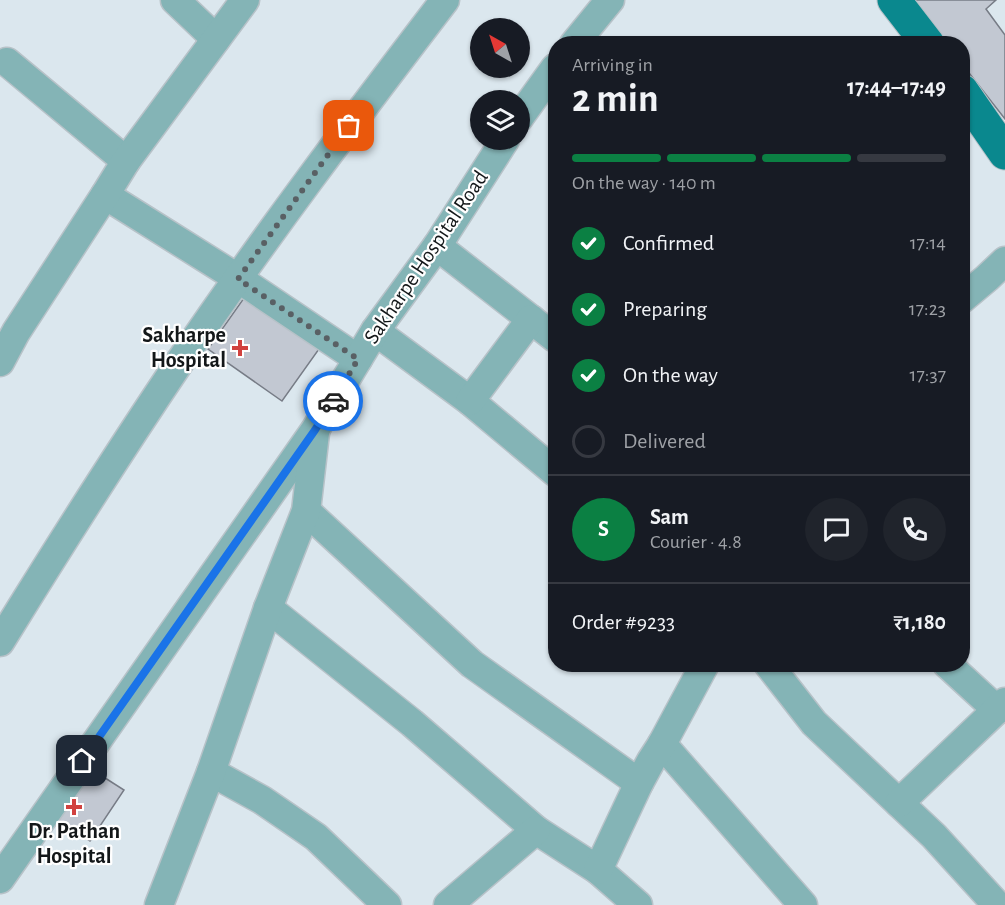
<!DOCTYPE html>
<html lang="en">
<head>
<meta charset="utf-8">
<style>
	body { margin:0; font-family:"Alegreya Sans",sans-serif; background:#20242c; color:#f1f3f6; height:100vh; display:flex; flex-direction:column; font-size:22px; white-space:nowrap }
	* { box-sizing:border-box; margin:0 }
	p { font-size:20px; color:#9ea1a6 }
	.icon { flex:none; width:33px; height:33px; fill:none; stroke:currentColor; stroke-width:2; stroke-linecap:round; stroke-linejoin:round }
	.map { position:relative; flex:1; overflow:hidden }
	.panel { position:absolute; left:548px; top:36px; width:422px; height:636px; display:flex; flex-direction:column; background:#171b24; border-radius:24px; box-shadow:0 2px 4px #0004 }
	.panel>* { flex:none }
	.needle { width:39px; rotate:321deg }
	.tools { position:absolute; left:470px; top:18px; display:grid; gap:12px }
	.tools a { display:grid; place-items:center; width:60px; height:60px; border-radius:50%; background:#171b24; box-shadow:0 2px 4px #0004; font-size:30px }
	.pin { position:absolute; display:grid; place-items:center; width:51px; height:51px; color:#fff; margin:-26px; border-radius:12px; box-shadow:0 3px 9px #0006 }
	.courier { position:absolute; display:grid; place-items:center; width:60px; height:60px; margin:-30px; border:4px solid #1a73e8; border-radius:50%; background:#fff; color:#222; box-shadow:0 2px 8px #0007 }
	.headline em { font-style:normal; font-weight:700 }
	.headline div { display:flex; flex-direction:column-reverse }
	.headline { display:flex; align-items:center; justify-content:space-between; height:102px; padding:0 24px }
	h1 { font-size:39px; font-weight:700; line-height:45px }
	.bar { display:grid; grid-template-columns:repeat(4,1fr); gap:9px 6px; align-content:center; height:72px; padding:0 24px }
	.bar i { height:8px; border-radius:4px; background:#363941 }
	.bar .active { background:#0b8043 }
	.bar p { grid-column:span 4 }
	.line { display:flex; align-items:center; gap:15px; padding:0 24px; border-top:2px solid #363941 }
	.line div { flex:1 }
	.round { display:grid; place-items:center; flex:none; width:63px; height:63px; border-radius:32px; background:#20242c }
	ol { padding:0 24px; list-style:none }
	li { display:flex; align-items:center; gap:18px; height:66px }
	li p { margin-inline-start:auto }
	li .icon { padding:6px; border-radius:50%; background:#0b8043; color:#fff; stroke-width:4 }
	li:last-child { color:#9ea1a6 }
	li i { width:33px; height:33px; border:3px solid #363941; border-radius:50% }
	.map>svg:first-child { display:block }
</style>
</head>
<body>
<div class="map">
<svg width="1005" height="905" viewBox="0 0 1005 905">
	<rect width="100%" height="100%" fill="#dbe7ee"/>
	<g fill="#c2c8d2" stroke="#777c86" stroke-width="1.5">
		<polygon points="912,0 996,0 986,9 1005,35 1005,119 962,64 962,44 946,44"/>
		<polygon points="244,298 319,349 282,401 208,349"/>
		<polygon points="91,769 124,790 90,841 57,820"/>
	</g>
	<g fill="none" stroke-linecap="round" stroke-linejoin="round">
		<defs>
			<g id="minor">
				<polyline points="175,0 216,39"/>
				<polyline points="574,44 610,0"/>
				<polyline points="7,62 126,161"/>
				<polyline points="519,118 555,68"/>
				<polyline points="105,195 239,279 358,359"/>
				<polyline points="437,246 555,338"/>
				<polyline points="962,299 987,278 1005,261"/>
				<polyline points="375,331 470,401 555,472"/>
				<polyline points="0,362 16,332 105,195 126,161 245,0"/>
				<polyline points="470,401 531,319"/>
				<polyline points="306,511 472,664 639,783"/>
				<polyline points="268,608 412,723 536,830 598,870 638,905"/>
				<path d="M0,642c58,-94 117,-187 179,-279 84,-124 175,-244 266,-363"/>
				<polyline points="768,664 814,723 934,836 997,905"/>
				<polyline points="947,664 997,710"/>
				<polyline points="662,744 803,905"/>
				<polyline points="211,772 262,800 316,837 387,905"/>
				<polyline points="899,803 1005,702"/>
				<polyline points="598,870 639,783 651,761 662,744 705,664"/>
				<polyline points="0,879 315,430 375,331 437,246 505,140"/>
				<polyline points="159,905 211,772 268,608 306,511 315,433"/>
				<polyline points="448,905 536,830"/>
			</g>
			<g id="major">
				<polyline points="894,0 928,44"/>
				<polyline points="962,91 1005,153"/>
			</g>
		</defs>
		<use href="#minor" stroke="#b7c2c8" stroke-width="31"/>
		<use href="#major" stroke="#b7c2c8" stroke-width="35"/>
		<use href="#minor" stroke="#84b4b6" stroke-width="28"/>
		<use href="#major" stroke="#0a888e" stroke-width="33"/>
	</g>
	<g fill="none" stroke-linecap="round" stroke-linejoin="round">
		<polyline stroke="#596064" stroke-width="6" stroke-dasharray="0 10.8" points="333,401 358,359 238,279 349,126"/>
		<polyline stroke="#1a73e8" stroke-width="8" points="82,761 315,430 333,401"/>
	</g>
	<g fill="#d1423f" stroke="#fff" stroke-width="2">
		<path d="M237 339h6v6h6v6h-6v6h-6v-6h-6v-6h6z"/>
		<path d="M71 798h6v6h6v6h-6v6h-6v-6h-6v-6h6z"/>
	</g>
	<g text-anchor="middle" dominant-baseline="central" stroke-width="4.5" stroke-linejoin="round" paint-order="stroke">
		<g font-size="22" fill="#131719" stroke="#fff">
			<text transform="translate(426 257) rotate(-56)">Sakharpe Hospital Road</text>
		</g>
		<g font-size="22" font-weight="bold" fill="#131719" stroke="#fff" text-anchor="end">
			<text x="226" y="335">Sakharpe<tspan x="226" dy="25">Hospital</tspan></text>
			<text x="74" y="831" text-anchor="middle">Dr. Pathan<tspan x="74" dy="25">Hospital</tspan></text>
		</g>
	</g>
</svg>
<div class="tools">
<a><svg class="needle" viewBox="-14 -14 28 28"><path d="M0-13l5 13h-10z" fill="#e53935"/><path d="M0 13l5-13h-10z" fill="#9ea1a6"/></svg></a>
<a><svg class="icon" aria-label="layers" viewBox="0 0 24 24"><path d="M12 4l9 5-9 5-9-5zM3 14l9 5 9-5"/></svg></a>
</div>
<div class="pin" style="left:349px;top:126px;background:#ea580c"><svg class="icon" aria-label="bag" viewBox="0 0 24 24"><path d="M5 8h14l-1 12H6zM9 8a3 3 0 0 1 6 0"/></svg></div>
<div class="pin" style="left:82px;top:761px;background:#1f2937"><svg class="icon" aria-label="home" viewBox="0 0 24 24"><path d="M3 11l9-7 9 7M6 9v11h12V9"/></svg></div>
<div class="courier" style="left:333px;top:401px"><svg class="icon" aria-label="car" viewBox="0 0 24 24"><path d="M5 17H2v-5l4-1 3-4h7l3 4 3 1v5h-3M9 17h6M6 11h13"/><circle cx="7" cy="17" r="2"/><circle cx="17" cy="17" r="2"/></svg></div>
<section class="panel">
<div class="headline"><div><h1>2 min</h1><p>Arriving in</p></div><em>17:44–17:49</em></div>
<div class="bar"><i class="active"></i><i class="active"></i><i class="active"></i><i></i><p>On the way · 140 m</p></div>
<ol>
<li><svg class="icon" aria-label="check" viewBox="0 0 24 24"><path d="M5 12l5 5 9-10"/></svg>Confirmed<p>17:14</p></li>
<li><svg class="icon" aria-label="check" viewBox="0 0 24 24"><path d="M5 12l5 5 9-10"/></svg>Preparing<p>17:23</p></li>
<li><svg class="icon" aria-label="check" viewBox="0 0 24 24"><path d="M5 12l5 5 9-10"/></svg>On the way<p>17:37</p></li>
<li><i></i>Delivered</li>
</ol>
<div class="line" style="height:108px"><b class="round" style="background:#0b8043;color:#fff">S</b><div><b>Sam</b><p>Courier · 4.8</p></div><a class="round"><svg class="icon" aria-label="chat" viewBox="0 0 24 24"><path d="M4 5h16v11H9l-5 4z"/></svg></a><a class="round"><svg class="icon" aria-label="phone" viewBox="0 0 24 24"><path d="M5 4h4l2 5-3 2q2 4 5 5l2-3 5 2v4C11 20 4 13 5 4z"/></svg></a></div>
<div class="line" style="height:78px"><div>Order #9233</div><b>₹1,180</b></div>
</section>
</div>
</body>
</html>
